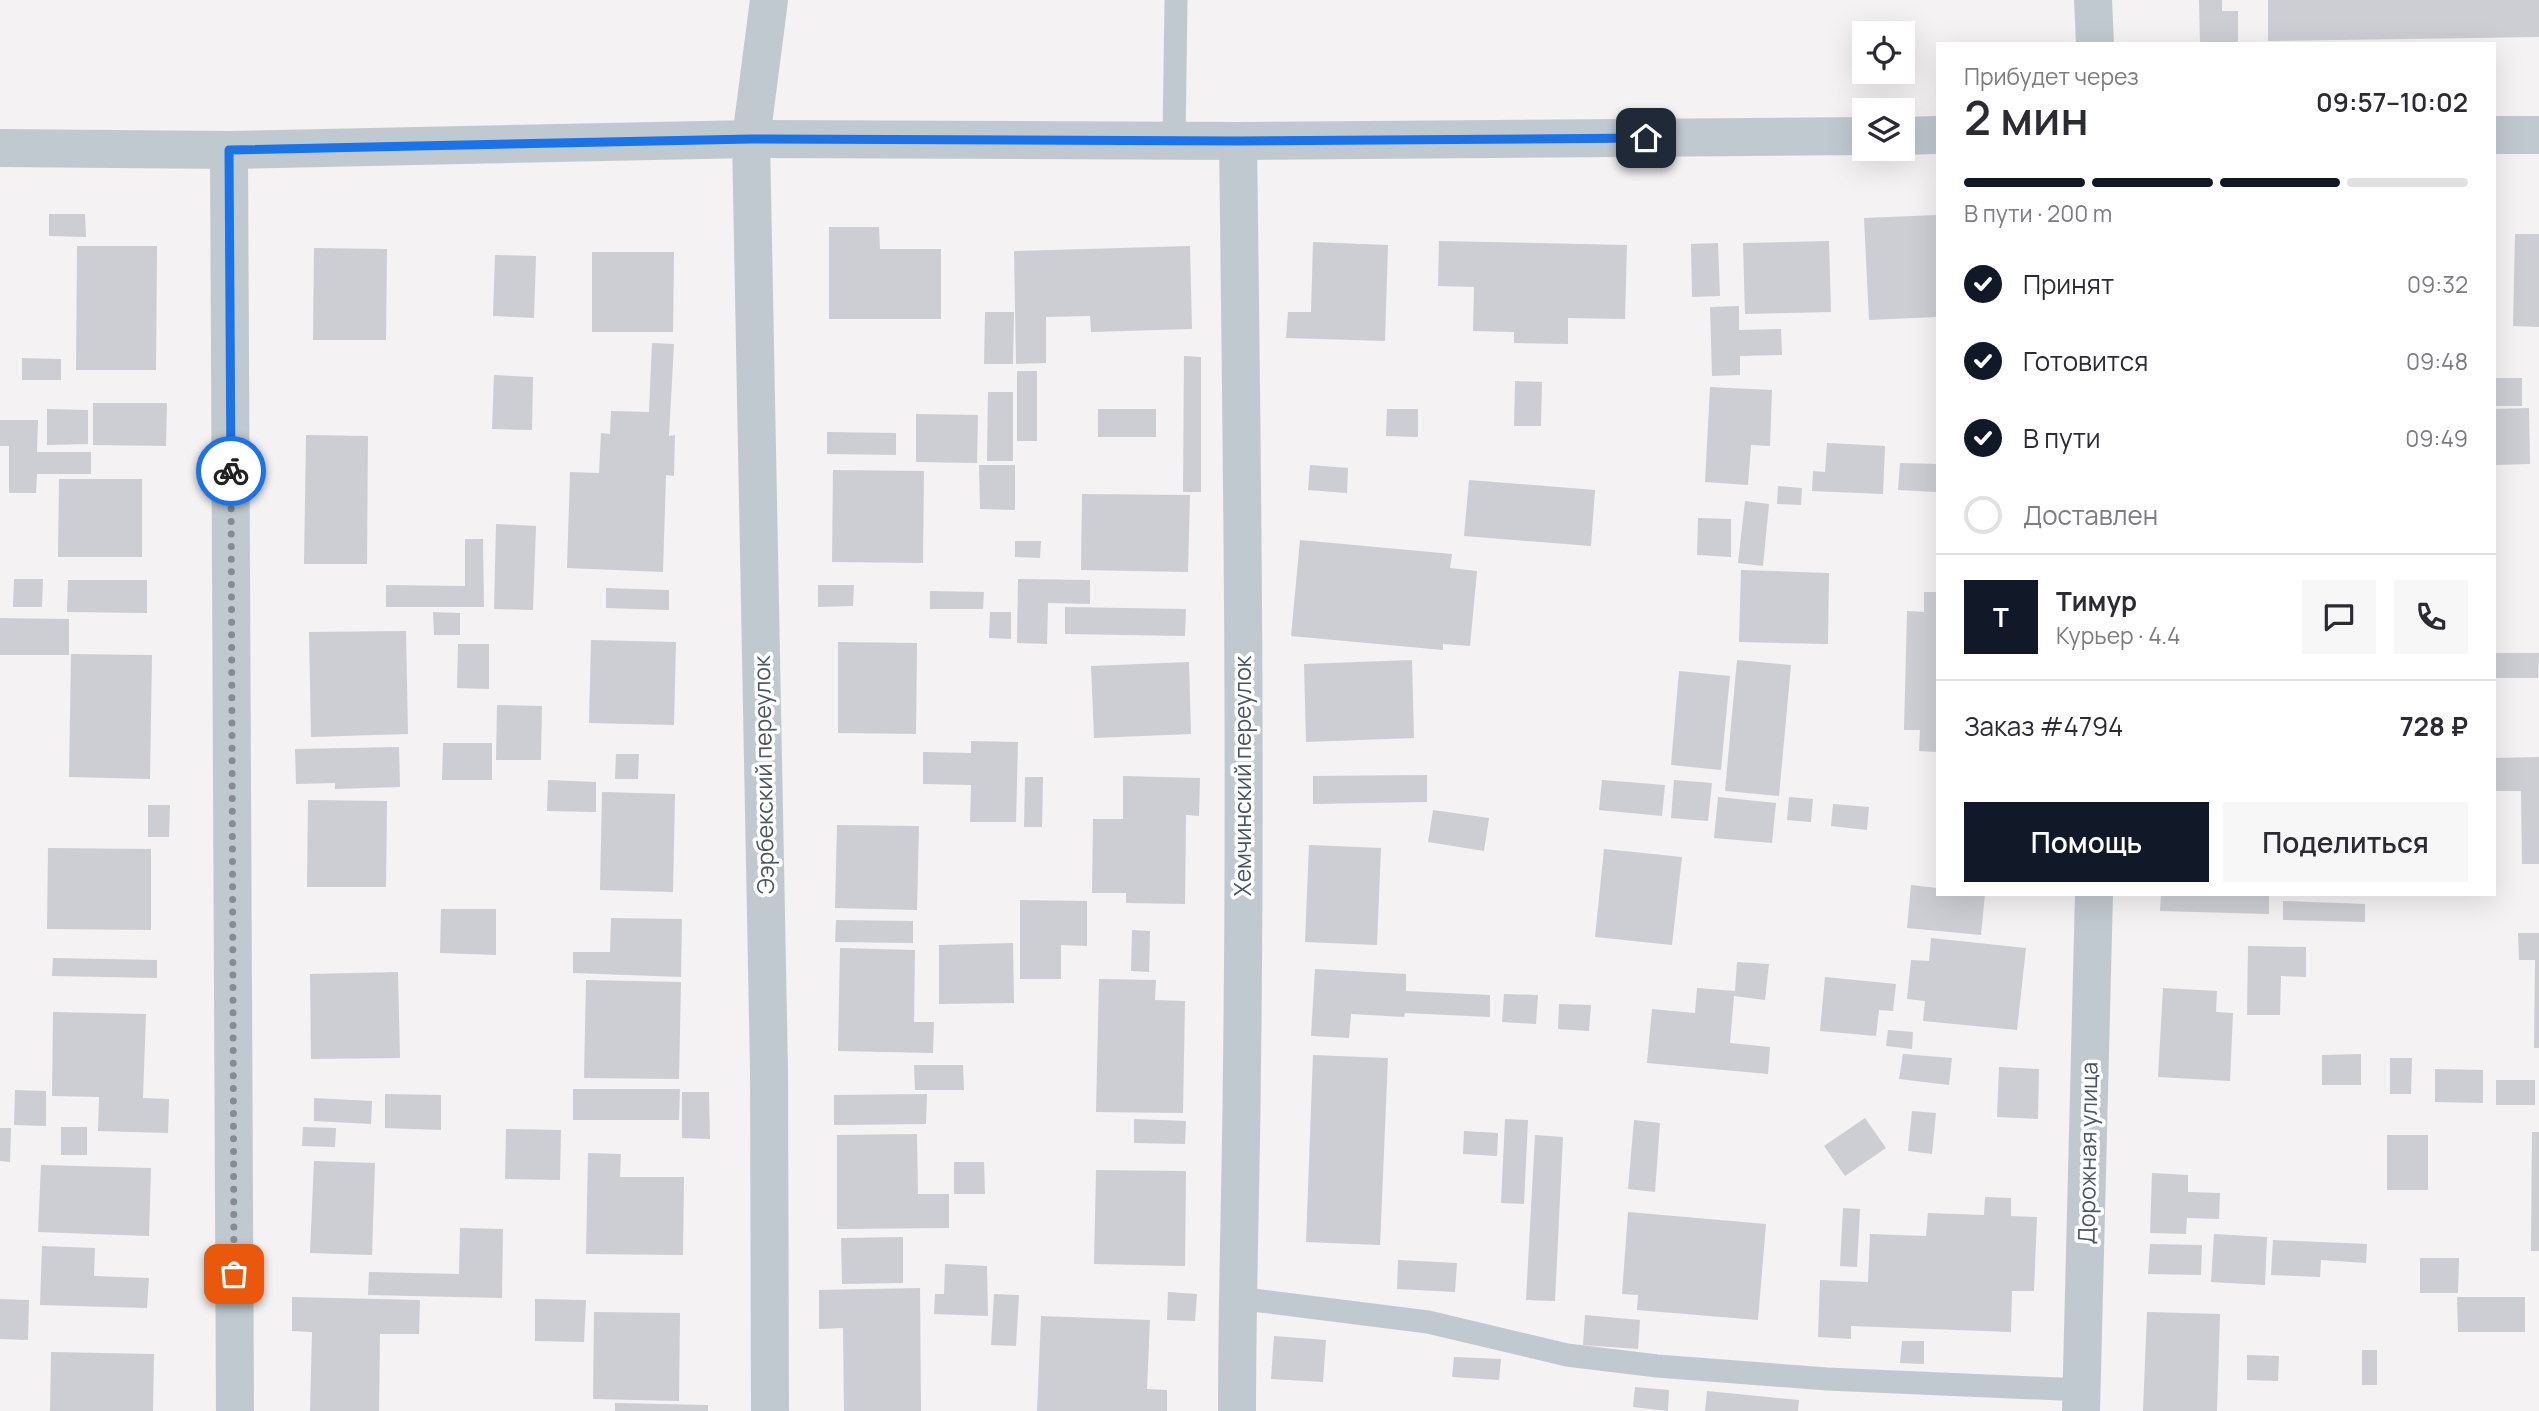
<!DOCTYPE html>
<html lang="ru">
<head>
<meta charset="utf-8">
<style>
	body { margin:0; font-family:Manrope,sans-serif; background:#f7f7f7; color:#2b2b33; height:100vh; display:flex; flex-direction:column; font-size:26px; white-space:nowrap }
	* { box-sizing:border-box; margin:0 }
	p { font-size:23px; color:#7c7c81 }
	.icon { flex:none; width:38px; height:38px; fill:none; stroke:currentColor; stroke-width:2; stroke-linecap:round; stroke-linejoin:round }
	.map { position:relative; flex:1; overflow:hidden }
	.side { position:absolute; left:1936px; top:42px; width:560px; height:854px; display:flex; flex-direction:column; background:#fff; border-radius:0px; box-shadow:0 7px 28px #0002 }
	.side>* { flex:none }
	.fabs { position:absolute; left:1852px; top:21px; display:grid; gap:14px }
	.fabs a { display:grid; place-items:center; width:63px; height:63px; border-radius:0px; background:#fff; box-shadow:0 7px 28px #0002; font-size:35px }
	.pin { position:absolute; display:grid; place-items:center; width:60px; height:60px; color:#fff; margin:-30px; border-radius:14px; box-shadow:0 4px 10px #0006 }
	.courier { position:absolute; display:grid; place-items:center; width:70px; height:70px; margin:-35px; border:5px solid #1a73e8; border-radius:50%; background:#fff; color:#222; box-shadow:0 2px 9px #0007 }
	.head em { font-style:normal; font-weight:600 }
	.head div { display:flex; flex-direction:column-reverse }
	.head { display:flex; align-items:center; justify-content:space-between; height:119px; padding:0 28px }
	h1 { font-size:46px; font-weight:600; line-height:52px }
	.bar { display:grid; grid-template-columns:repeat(4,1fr); gap:10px 7px; align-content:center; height:84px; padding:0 28px }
	.bar i { height:9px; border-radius:5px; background:#e1e1e2 }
	.bar .on { background:#111827 }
	.bar p { grid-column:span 4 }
	.line { display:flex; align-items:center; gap:18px; padding:0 28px; border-top:2px solid #e1e1e2 }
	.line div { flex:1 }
	.round { display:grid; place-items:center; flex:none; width:74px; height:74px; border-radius:0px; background:#f7f7f7 }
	ol { padding:0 28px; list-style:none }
	li { display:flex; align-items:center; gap:21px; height:77px }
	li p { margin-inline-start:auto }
	li .icon { padding:7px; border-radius:50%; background:#111827; color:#fff; stroke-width:4 }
	li:last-child { color:#7c7c81 }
	li i { width:38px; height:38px; border:4px solid #e1e1e2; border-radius:50% }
	.button { display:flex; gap:14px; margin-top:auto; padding:14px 28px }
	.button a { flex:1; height:80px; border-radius:0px; background:#111827; color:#fff; font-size:28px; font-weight:600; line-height:80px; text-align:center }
	.button a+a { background:#f7f7f7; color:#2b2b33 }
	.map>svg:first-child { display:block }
</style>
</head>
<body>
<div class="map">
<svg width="2539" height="1411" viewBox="0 0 2539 1411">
	<rect width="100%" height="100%" fill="#f4f2f2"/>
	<g fill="#ccced4">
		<polygon points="2199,0 2222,0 2222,11 2238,11 2238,44 2200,44"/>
		<polygon points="2268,0 2539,0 2539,37 2268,41"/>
		<polygon points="49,214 85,214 86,237 49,236"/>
		<polygon points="1937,215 1937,317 1869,320 1864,218"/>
		<polygon points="829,227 879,227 880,249 941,249 941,319 829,319"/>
		<polygon points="2515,234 2539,234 2539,327 2513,326"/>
		<polygon points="1439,241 1627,245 1625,319 1568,318 1568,344 1514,343 1514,332 1473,331 1474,287 1438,286"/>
		<polygon points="1829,241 1831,312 1745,314 1743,243"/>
		<polygon points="1313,242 1388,245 1385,341 1286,338 1288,312 1311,312"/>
		<polygon points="1718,243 1720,296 1692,297 1691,244"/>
		<polygon points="77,246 157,246 156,370 76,370"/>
		<polygon points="1190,246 1192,329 1091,332 1090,316 1046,317 1046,363 1016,364 1014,251"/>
		<polygon points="314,248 387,249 386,340 313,340"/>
		<polygon points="592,252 674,252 673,332 592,332"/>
		<polygon points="495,255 536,256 534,318 493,316"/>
		<polygon points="1739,306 1739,330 1781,329 1782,355 1740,356 1740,375 1712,376 1710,307"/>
		<polygon points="985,312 1014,312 1013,364 984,364"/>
		<polygon points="652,343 674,344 669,436 675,435 674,476 666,475 663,572 567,568 570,472 599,473 601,433 610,434 611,411 649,412"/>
		<polygon points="1184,356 1201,357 1201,492 1183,492"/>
		<polygon points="22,358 61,359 61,380 22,380"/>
		<rect x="1017" y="371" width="20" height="70"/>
		<polygon points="494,375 533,377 532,430 492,429"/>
		<rect x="2494" y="378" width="28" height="28"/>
		<polygon points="1515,381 1542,382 1541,426 1514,426"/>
		<polygon points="1710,387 1772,390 1770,446 1751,445 1748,485 1705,482"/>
		<polygon points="988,392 1013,392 1013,461 987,461"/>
		<polygon points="93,403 167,403 166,446 93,445"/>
		<polygon points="2529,408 2530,464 2494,465 2494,409"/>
		<polygon points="47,409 88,410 88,444 47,445"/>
		<rect x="1098" y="409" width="58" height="28"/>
		<polygon points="1387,409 1418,409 1418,437 1386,436"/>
		<polygon points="916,414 978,415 977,463 916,462"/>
		<polygon points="0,420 38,420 37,452 91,452 91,474 37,474 36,493 9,493 9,446 0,446"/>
		<polygon points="827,432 896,433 896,455 827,454"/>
		<polygon points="306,435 368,436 367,564 304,564"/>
		<polygon points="1827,443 1885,446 1883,494 1812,491 1813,471 1825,472"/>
		<polygon points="1900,463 1937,464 1937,492 1898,490"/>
		<polygon points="979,465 1015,465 1015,510 980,509"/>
		<polygon points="1310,465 1348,468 1347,493 1308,490"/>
		<polygon points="833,470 924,471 923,563 832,562"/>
		<polygon points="59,479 142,479 142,557 58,557"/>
		<polygon points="1469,480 1595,490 1591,546 1464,536"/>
		<polygon points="1778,486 1802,488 1801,505 1777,504"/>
		<polygon points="1082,494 1190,495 1188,572 1081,570"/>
		<polygon points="1745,501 1769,504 1763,566 1738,563"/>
		<polygon points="1698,518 1731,519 1731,557 1697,555"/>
		<polygon points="496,524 536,526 533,610 494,609"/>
		<polygon points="465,539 483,539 484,607 386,607 386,585 465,586"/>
		<polygon points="1300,540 1452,554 1450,568 1477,571 1470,646 1443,644 1443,650 1291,636"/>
		<polygon points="1015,541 1041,541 1040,558 1015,557"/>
		<polygon points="1741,570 1829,573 1828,644 1739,642"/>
		<polygon points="14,579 43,579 42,607 13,607"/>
		<polygon points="1018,579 1090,580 1090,604 1048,603 1047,644 1017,643"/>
		<polygon points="68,580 147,580 147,613 67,612"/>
		<polygon points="818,585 854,585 853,606 818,607"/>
		<polygon points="606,588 669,590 669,610 606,608"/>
		<polygon points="930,591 984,592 983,609 930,609"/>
		<polygon points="1924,592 1937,592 1937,752 1919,751 1920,730 1904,730 1907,611 1924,612"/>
		<polygon points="1065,607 1186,609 1185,636 1065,634"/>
		<polygon points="433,612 460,613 460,635 434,635"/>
		<polygon points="990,612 1011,612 1011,639 989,638"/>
		<polygon points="0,618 69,619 69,655 0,655"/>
		<polygon points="406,631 408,734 311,737 309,632"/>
		<polygon points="591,640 676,642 674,725 589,723"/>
		<polygon points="838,642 917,643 916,734 838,733"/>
		<polygon points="458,644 489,644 489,689 457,688"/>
		<polygon points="2494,653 2539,653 2538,678 2494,678"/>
		<polygon points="71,654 152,655 150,779 69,777"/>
		<polygon points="1412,660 1414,738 1306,742 1304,664"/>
		<polygon points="1737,660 1791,665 1779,796 1725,791"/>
		<polygon points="1189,662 1191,734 1094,738 1091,666"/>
		<polygon points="1679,671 1730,676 1721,770 1671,765"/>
		<polygon points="497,705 542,706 541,760 496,760"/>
		<polygon points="971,741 1018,742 1016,822 970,822 971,785 923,784 923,752 971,753"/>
		<polygon points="443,743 492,743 492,780 442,780"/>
		<polygon points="399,747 400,787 335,789 335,783 296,784 295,749"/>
		<polygon points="616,754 639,754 638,779 615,779"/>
		<polygon points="2539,757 2539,864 2522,864 2521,791 2494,791 2494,758"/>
		<polygon points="1427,775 1427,802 1313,804 1313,776"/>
		<polygon points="1123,776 1200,778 1199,816 1186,815 1185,904 1126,903 1126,893 1092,893 1093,819 1123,819"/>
		<polygon points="1025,777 1043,777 1042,827 1024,827"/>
		<polygon points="548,780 596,782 596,812 547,811"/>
		<polygon points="1602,780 1665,785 1662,816 1599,810"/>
		<polygon points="1674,780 1712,783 1708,821 1671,818"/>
		<polygon points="602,792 675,794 673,892 600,890"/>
		<polygon points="1718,797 1776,803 1772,843 1714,838"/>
		<polygon points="1789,797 1813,799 1811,822 1787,820"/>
		<polygon points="308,800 387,801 386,887 307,887"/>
		<polygon points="1833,804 1869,807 1867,830 1831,826"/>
		<polygon points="148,805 170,805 169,837 148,837"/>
		<polygon points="1433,810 1489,818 1484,851 1428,842"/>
		<polygon points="837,825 919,826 917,910 835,908"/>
		<polygon points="1309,845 1381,848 1377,945 1305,942"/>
		<polygon points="48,848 151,849 151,930 47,929"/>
		<polygon points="1604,849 1682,857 1672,945 1595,937"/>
		<polygon points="1911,885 1937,888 1937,894 1985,894 1981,935 1907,928"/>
		<polygon points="2161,894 2269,894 2269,914 2160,911"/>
		<polygon points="1020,900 1087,901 1087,946 1061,945 1061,979 1020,979"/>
		<polygon points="2283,901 2365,904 2365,922 2283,920"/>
		<polygon points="441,909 496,909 496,955 440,953"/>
		<polygon points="611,918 682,919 681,977 573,973 573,952 610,952"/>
		<polygon points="836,920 913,921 913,943 835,942"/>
		<polygon points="1132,930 1150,931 1149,972 1131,971"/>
		<polygon points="2518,933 2539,933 2539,1048 2534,1048 2535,960 2519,960"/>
		<polygon points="1931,938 2026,948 2017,1030 1923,1021 1925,1001 1907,999 1911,960 1929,961"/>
		<polygon points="1013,943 1014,1003 939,1004 939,945"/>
		<polygon points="2248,946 2306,947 2306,977 2281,976 2280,1015 2247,1015"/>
		<polygon points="840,948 915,950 914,1022 934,1022 933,1053 838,1051"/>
		<polygon points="53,958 157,960 157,978 52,976"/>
		<polygon points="1737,962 1769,964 1765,1000 1734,996 1730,1043 1770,1047 1768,1074 1647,1063 1652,1009 1695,1013 1697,988 1735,991"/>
		<polygon points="1315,969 1406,974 1406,991 1490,995 1490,1017 1405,1013 1404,1017 1351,1014 1349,1038 1311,1036"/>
		<polygon points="398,972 400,1058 311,1059 310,974"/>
		<polygon points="1825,977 1896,984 1893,1011 1879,1010 1876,1036 1820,1031"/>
		<polygon points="1099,979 1156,980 1155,1000 1185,1001 1183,1113 1096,1112"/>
		<polygon points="586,980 681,982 679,1079 584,1078"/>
		<polygon points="2163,988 2217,991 2216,1012 2233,1013 2230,1081 2158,1077"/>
		<polygon points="1504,994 1538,995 1536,1024 1502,1022"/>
		<polygon points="1559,1004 1591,1005 1589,1031 1558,1029"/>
		<polygon points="53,1012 146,1014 143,1098 169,1099 168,1133 98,1131 99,1097 52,1096"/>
		<polygon points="1888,1030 1913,1032 1912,1049 1886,1046"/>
		<polygon points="1903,1054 1952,1058 1949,1085 1899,1079"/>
		<polygon points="2361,1054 2361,1085 2322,1085 2322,1055"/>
		<polygon points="1313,1055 1388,1058 1380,1245 1306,1242"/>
		<polygon points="2390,1058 2412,1058 2411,1094 2390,1094"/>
		<polygon points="914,1065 963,1065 964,1090 915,1090"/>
		<polygon points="1999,1067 2039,1069 2038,1119 1997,1117"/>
		<polygon points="2435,1069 2483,1070 2483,1103 2435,1102"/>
		<rect x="2496" y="1080" width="39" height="25"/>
		<polygon points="573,1089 680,1089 679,1120 573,1120"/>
		<polygon points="15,1090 46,1091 46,1126 14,1125"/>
		<polygon points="682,1092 709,1092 710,1139 682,1138"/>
		<polygon points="385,1094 441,1095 441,1130 385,1128"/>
		<polygon points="927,1094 926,1124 834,1125 834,1095"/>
		<polygon points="314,1098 372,1101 371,1124 314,1121"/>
		<polygon points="1912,1111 1936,1113 1932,1154 1908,1151"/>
		<polygon points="1865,1118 1886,1148 1845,1176 1824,1146"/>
		<polygon points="1134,1119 1186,1121 1185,1144 1134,1143"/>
		<polygon points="1505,1119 1528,1120 1524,1204 1501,1203"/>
		<polygon points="1634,1120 1660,1123 1655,1192 1628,1189"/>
		<rect x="61" y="1127" width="26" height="28"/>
		<polygon points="303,1127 336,1128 335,1147 302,1146"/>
		<polygon points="0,1128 11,1128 10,1162 0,1161"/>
		<polygon points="506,1129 561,1130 560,1180 505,1179"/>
		<polygon points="1464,1131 1498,1133 1497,1156 1463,1154"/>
		<polygon points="2532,1132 2539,1132 2539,1251 2531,1251"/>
		<polygon points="917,1134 918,1194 949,1194 949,1228 837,1229 837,1135"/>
		<polygon points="1535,1135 1563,1137 1555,1301 1526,1300"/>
		<rect x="2387" y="1135" width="41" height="55"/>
		<polygon points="588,1153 621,1154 620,1177 684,1177 683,1255 586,1254"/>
		<polygon points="314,1161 375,1163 372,1255 310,1253"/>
		<polygon points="954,1162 984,1162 985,1194 954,1194"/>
		<polygon points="41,1165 151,1168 149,1236 38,1232"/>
		<polygon points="1096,1170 1186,1171 1185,1266 1094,1264"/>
		<polygon points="2152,1173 2188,1175 2188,1192 2220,1193 2219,1219 2187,1218 2186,1234 2150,1233"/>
		<polygon points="1985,1197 2011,1198 2011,1216 2037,1217 2034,1291 2012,1291 2011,1332 1851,1326 1851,1339 1818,1337 1820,1280 1868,1282 1870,1234 1926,1236 1928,1213 1984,1215"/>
		<polygon points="1843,1208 1860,1209 1857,1267 1840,1266"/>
		<polygon points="1628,1212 1766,1224 1758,1320 1637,1310 1638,1295 1622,1294"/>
		<polygon points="460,1228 503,1229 502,1298 368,1295 369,1272 459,1274"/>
		<polygon points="2214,1234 2267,1237 2265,1285 2211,1282"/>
		<polygon points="903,1237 903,1283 842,1284 841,1238"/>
		<polygon points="2273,1240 2367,1244 2366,1263 2321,1260 2320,1277 2271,1275"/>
		<polygon points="2150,1244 2202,1245 2201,1275 2148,1274"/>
		<polygon points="42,1246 95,1248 94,1276 149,1278 147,1308 40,1305"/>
		<polygon points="2420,1258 2459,1258 2458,1293 2420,1293"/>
		<polygon points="1398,1260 1457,1263 1455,1292 1397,1289"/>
		<polygon points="945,1264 987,1266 988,1316 934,1314 935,1294 944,1294"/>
		<polygon points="920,1288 921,1411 844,1411 843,1328 819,1329 819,1290"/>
		<polygon points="1168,1292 1197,1294 1195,1321 1167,1320"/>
		<polygon points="994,1294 1019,1295 1016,1346 991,1345"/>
		<polygon points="292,1297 420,1300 419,1334 380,1334 379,1411 310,1411 312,1332 292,1331"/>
		<polygon points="2457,1297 2525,1297 2525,1332 2458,1332"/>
		<polygon points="0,1299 29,1300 28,1340 0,1339"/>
		<polygon points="535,1299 586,1300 584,1342 535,1341"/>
		<polygon points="594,1312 680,1313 679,1401 593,1399"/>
		<polygon points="2147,1312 2220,1314 2217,1411 2143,1411"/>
		<polygon points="1585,1315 1640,1320 1638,1349 1583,1345"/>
		<polygon points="1041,1316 1150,1320 1147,1389 1167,1390 1167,1411 1037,1411"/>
		<polygon points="1274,1336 1326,1340 1323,1382 1271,1379"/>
		<polygon points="1902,1341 1924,1341 1924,1364 1900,1363"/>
		<rect x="2362" y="1350" width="15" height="35"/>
		<polygon points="51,1352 154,1354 153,1411 50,1411"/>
		<polygon points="2247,1355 2279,1356 2278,1381 2247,1380"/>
		<polygon points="1454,1357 1501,1359 1499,1380 1452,1377"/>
		<polygon points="1635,1387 1669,1390 1668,1411 1633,1407"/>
		<polygon points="1707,1391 1799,1400 1798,1411 1705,1411"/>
		<polygon points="615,1403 708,1405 708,1411 615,1411"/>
	</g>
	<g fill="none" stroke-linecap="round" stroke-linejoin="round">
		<g stroke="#c1c9d0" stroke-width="23">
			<polyline points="1174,140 1176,0"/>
			<polyline points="1237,1298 1428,1322 1567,1355 1657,1366 1827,1379 2082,1390"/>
		</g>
		<g stroke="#c1c9d0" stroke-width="38">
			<polyline points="769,0 751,139 769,1070 770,1411"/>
			<polyline points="2494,135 2539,135"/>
			<polyline points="1902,136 1937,135"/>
			<polyline points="0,148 229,150 751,139 1238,141 1864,136"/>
			<polyline points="229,150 235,1411"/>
			<path d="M1237,1411c0,-115 4,-230 5,-345 4,-308 0,-616 -4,-925"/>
		</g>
		<g stroke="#c1c9d0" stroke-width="38">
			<polyline points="2093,0 2095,44"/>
			<polyline points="2081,1411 2094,894"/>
		</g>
	</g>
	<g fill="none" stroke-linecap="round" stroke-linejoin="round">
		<polyline stroke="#868c92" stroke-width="7" stroke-dasharray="0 12.6" points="231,471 234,1274"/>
		<polyline stroke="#1a73e8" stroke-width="9" points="231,471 229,150 751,139 1238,141 1646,138"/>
	</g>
	<g text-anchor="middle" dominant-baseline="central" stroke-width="7" stroke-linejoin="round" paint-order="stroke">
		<g font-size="23" fill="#4b555f" stroke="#fff">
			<text transform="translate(763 775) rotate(-91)">Ээрбекский переулок</text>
			<text transform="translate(1242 776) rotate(-90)">Хемчинский переулок</text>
			<text transform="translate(2087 1153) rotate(-89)">Дорожная улица</text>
		</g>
	</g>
</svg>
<div class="fabs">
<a><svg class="icon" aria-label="locate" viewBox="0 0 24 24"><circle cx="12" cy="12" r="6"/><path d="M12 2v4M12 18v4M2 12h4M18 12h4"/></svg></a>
<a><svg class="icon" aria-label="layers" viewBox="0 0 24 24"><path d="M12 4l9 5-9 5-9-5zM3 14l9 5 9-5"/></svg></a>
</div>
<div class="pin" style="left:234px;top:1274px;background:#ea580c"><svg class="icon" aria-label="bag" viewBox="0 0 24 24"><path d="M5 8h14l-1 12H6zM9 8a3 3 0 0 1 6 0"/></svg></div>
<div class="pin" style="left:1646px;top:138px;background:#1f2937"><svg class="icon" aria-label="home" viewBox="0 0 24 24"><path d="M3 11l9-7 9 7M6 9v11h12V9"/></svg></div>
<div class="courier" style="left:231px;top:471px"><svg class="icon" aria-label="bike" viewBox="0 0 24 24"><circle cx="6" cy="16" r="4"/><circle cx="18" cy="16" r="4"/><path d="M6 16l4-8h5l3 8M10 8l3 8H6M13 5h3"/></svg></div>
<section class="side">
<div class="head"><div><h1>2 мин</h1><p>Прибудет через</p></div><em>09:57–10:02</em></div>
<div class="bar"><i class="on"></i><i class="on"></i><i class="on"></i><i></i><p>В пути · 200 m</p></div>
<ol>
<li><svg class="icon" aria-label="check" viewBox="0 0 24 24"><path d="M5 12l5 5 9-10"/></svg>Принят<p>09:32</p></li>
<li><svg class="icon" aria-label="check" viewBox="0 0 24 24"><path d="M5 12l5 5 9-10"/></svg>Готовится<p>09:48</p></li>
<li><svg class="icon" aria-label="check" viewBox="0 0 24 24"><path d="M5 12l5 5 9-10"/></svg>В пути<p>09:49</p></li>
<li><i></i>Доставлен</li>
</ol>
<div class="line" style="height:126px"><b class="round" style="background:#111827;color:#fff">Т</b><div><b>Тимур</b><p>Курьер · 4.4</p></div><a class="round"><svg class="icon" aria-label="chat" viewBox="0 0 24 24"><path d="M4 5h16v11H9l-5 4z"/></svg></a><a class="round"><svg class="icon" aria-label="phone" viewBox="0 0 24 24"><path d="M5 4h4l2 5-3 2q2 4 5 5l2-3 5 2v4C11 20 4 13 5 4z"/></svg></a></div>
<div class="line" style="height:91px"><div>Заказ #4794</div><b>728 ₽</b></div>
<div class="button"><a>Помощь</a><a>Поделиться</a></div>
</section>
</div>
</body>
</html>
